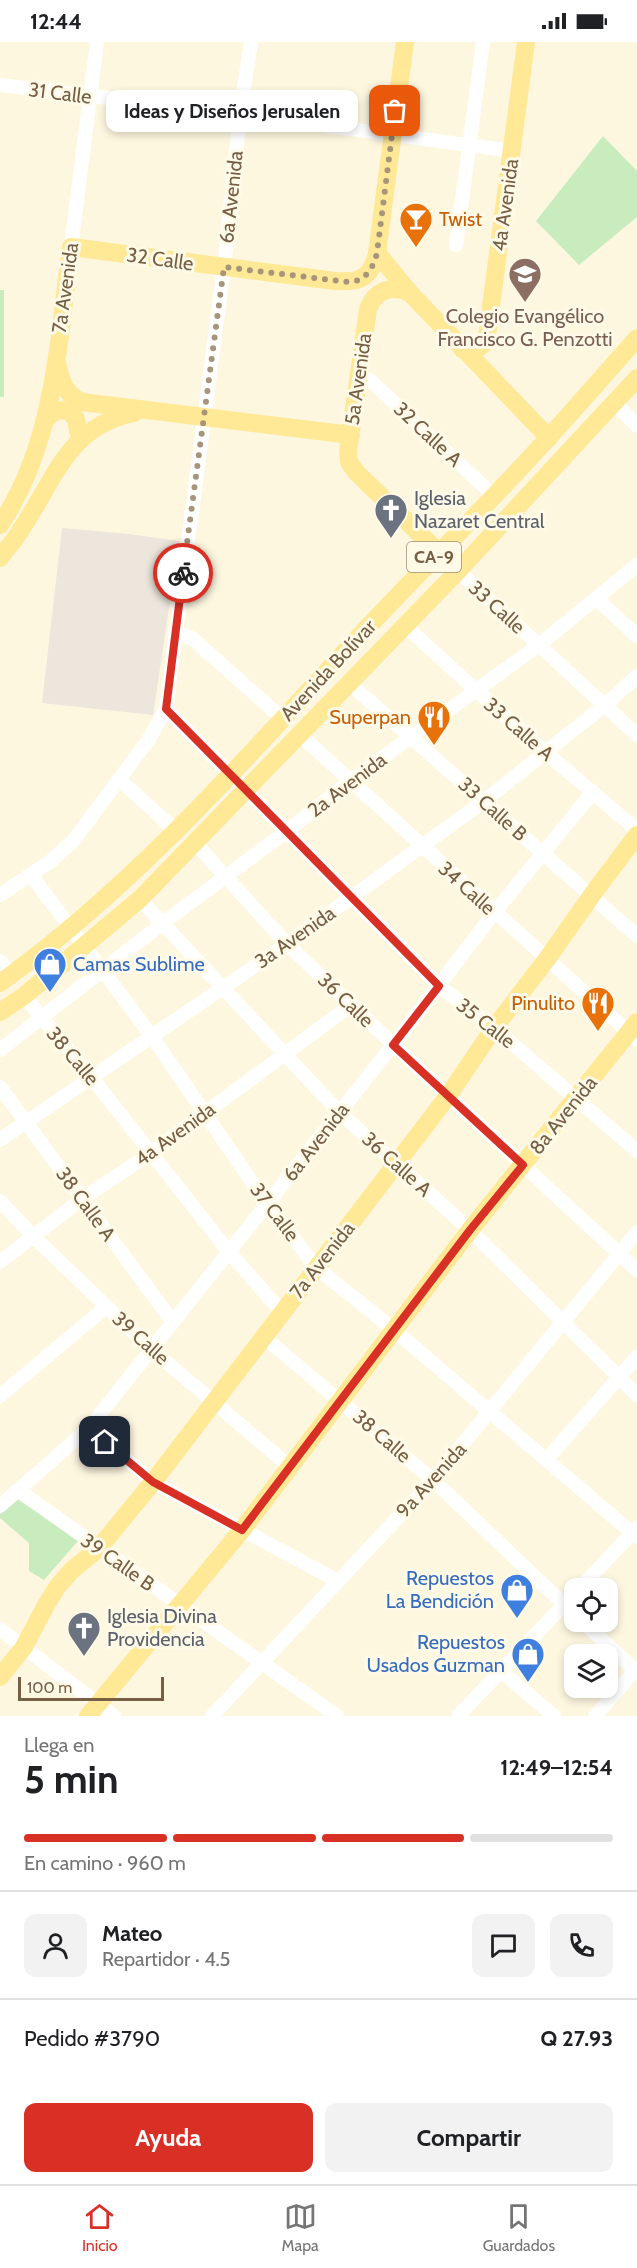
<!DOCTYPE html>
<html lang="es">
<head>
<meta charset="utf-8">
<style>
	body { margin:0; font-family:Cabin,sans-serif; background:#f2f2f2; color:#202124; height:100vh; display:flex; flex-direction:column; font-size:22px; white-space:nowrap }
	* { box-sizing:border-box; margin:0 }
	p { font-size:20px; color:#757577 }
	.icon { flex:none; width:33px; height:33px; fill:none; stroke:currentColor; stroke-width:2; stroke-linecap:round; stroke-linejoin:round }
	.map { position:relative; height:1674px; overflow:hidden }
	.details { display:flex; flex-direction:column; background:#fff; flex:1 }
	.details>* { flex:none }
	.buttons { position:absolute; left:564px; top:1536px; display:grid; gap:12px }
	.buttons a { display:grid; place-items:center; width:54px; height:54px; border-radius:12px; background:#fff; box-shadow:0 3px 9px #0003; font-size:30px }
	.scale { position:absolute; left:18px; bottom:15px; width:146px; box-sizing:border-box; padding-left:6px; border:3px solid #775f45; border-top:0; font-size:16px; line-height:21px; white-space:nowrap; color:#775f45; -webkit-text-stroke:4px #fffae8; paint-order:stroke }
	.pin { position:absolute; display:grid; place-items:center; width:51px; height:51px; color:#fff; margin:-26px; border-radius:12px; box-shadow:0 3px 9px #0006 }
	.courier { position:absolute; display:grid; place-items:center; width:60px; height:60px; margin:-30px; border:4px solid #d93025; border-radius:50%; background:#fff; color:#222; box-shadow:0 2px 8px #0007 }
	.bubble { position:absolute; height:42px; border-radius:12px; background:#fff; box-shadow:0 3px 9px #0003; font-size:20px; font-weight:700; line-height:42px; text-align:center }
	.summary em { font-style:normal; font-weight:700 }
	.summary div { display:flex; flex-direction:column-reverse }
	.summary { display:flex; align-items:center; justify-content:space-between; height:102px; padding:0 24px }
	h1 { font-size:39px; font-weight:700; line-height:45px }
	.bar { display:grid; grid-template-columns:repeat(4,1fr); gap:9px 6px; align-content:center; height:72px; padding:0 24px }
	.bar i { height:8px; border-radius:4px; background:#e0e0e0 }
	.bar .current { background:#d93025 }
	.bar p { grid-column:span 4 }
	.line { display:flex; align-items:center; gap:15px; padding:0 24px; border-top:2px solid #e0e0e0 }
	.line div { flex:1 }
	.round { display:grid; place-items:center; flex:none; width:63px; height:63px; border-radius:12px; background:#f2f2f2 }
	.primary-button { display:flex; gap:12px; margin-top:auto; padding:12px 24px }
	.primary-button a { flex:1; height:69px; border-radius:12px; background:#d93025; color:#fff; font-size:24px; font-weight:700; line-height:69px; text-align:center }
	.primary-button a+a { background:#f2f2f2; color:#202124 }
	.status { display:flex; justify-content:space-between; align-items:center; height:42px; padding:0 30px; background:#fff; direction:ltr }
	.status svg { height:16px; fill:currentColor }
	.tab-bar { display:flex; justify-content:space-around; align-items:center; height:84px; border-top:2px solid #e0e0e0; background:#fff; font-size:16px; color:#757577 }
	.tab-bar a { display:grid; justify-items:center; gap:3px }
	.tab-bar .current { color:#d93025 }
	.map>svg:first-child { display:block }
</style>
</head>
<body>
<div class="status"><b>12:44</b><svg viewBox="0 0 49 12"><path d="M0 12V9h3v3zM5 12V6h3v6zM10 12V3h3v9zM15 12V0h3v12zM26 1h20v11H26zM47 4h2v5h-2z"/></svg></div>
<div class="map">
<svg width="637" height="1674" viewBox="0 0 637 1674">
	<rect width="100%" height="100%" fill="#fef7e0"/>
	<polygon fill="#ece6dc" points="62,486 129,492 179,499 153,673 42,661"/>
	<g fill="#c9ecbe">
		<polygon points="603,94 637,129 637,175 579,223 536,179"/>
		<rect x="0" y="248" width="4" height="107"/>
		<polygon points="16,1456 78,1499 44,1538 29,1529 29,1501 0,1476 0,1472"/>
	</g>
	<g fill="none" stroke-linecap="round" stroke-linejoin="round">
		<g stroke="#fff" stroke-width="14">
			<polyline points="0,43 240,72 512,109"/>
			<polyline points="456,203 483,0"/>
			<polyline points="71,205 97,0"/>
			<polyline points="360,336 370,338 494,454"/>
			<polyline points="615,361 637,384"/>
			<polyline points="458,529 637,693"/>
			<polyline points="597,557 637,594"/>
			<polyline points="404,583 546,711 637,788"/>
			<polyline points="175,589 193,597 283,677"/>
			<polyline points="348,640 637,894"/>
			<polyline points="166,667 439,944 494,986 637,1109"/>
			<polyline points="299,692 637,998"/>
			<polyline points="119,737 175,788"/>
			<polyline points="195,801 287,902 448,1054 637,1228"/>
			<polyline points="31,833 151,993 267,1162 317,1226 394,1288 637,1495"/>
			<polyline points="0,853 51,819 74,798 149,697 166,667 224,225 240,72 251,0"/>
			<polyline points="140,857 339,1070 470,1188 637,1353"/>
			<polyline points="0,919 11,933"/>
			<polyline points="24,954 92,1036 229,1210 282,1270"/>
			<polyline points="0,1008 163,881 287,789 350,739 539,603 637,523"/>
			<polyline points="0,1045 172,1279"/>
			<polyline points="0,1098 287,902 484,759 605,663 637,634"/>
			<polyline points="0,1159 33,1194 151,1307 290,1425"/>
			<polyline points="0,1220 82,1157 151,1111 351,963"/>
			<polyline points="264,1295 433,1438 574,1572"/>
			<polyline points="0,1354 106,1265"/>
			<polyline points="89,1386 153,1440 338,1539"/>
			<polyline points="546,1418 637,1315"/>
			<polyline points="18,1448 337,1674"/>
			<polyline points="0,1464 89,1386 393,1003 494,871 593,750"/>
			<polyline points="580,1546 637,1486"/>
			<polyline points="583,1580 637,1630"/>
			<polyline points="0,1587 114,1674"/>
			<polyline points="501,1629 554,1674"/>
			<polyline points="212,1674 433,1438 637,1190"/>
			<polyline points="458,1674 574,1552"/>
			<polyline points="595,1674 637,1626"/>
		</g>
		<g stroke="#ffe896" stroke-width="18">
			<polyline points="377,211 410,251 549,396"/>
			<path d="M410,251c-18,-8 -34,-4 -42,16l-20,143 1,10 7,10 102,99"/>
			<path d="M462,307c12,2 21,0 25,-13l39,-294"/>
			<path d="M57,322c4,16 8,31 25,38l269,33"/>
			<polyline points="46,377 56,368 69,369 76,377 78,389"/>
			<path d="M0,483c55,-82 58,-184 71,-278l264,34c25,2 36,-3 42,-28l28,-211"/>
			<path d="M0,516c7,-10 16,-19 22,-30 33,-49 46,-102 112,-115"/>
			<path d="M0,941c132,-95 241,-219 351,-338 65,-70 134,-137 198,-208 30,-33 59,-66 88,-99"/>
			<polyline points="0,970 24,954 140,857 458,529 637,336"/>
			<polyline points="0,1635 24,1605 46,1563 58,1544 72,1528 98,1507 153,1440 448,1054 494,986 547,917 592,853 637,793"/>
			<polyline points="88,1674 242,1488 470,1188 637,980"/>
		</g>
	</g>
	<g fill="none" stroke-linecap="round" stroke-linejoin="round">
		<path stroke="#a6947b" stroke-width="6" stroke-dasharray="0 10.8" d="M183,531l41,-306 124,15c17,0 25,-13 29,-29l18,-142"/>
		<polyline stroke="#d93025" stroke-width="8" points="105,1400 153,1440 242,1488 470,1188 523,1123 393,1003 439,944 166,667 183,531"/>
	</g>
	<defs>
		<symbol id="bar-pin" viewBox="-11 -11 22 30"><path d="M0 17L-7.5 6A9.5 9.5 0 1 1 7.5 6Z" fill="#e8710a" stroke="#fffae8"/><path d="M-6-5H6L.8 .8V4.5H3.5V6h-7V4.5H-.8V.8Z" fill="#fff"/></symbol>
		<symbol id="school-pin" viewBox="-11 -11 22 30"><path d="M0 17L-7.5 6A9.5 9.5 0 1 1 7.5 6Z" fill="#8d6e63" stroke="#fffae8"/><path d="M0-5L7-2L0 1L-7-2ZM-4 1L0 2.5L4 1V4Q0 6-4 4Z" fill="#fff"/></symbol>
		<symbol id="church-pin" viewBox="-11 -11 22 30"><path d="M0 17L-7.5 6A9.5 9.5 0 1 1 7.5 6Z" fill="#6b7280" stroke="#fffae8"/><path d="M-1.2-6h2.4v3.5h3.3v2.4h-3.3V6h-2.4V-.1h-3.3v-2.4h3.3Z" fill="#fff"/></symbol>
		<symbol id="restaurant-pin" viewBox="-11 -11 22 30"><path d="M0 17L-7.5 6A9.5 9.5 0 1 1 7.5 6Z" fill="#e8710a" stroke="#fffae8"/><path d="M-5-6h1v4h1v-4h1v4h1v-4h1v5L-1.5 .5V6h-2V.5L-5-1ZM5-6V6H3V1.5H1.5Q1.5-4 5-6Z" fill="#fff"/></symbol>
		<symbol id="shop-pin" viewBox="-11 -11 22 30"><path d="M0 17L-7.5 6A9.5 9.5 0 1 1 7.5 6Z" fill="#3f7fe0" stroke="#fffae8"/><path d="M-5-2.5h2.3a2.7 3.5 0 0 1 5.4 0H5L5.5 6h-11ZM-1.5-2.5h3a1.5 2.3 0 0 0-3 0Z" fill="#fff"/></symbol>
	</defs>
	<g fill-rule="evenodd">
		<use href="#bar-pin" x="397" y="158" width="38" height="52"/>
		<use href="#school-pin" x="506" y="213" width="38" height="52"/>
		<use href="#church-pin" x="372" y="449" width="38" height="52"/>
		<use href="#restaurant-pin" x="415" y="656" width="38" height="52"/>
		<use href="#shop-pin" x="31" y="903" width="38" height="52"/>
		<use href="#restaurant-pin" x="579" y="942" width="38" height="52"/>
		<use href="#shop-pin" x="498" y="1529" width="38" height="52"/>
		<use href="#church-pin" x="65" y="1567" width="38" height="52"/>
		<use href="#shop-pin" x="509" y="1593" width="38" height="52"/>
	</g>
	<g text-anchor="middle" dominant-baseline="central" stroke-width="6" stroke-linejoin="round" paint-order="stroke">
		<rect fill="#fffae8" stroke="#a08e76" stroke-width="1.5" x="407" y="500" width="54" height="30" rx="4.5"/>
		<g font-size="18" font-weight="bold" fill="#775f45">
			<text x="434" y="515">CA-9</text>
		</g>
		<g font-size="20" fill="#775f45" stroke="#fffae8">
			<text transform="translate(60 51) rotate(7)">31 Calle</text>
			<text transform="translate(231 155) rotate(-84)">6a Avenida</text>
			<text transform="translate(505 163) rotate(-82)">4a Avenida</text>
			<text transform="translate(160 217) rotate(8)">32 Calle</text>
			<text transform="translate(65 246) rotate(-82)">7a Avenida</text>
			<text transform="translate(358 337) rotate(-82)">5a Avenida</text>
			<text transform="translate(428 392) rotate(43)">32 Calle A</text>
			<text transform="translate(497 565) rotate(42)">33 Calle</text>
			<text transform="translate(328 628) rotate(-47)">Avenida Bolívar</text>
			<text transform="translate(519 687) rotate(41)">33 Calle A</text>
			<text transform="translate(347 743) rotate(-37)">2a Avenida</text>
			<text transform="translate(493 767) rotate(42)">33 Calle B</text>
			<text transform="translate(467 846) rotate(42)">34 Calle</text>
			<text transform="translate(295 895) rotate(-35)">3a Avenida</text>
			<text transform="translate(346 958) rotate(44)">36 Calle</text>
			<text transform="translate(486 981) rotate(38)">35 Calle</text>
			<text transform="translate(73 1014) rotate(50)">38 Calle</text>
			<text transform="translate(563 1073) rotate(-51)">8a Avenida</text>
			<text transform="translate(175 1092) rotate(-36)">4a Avenida</text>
			<text transform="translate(316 1100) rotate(-52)">6a Avenida</text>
			<text transform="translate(397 1122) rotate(42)">36 Calle A</text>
			<text transform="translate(86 1162) rotate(54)">38 Calle A</text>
			<text transform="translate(275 1170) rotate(53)">37 Calle</text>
			<text transform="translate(322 1218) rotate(-52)">7a Avenida</text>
			<text transform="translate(141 1296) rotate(42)">39 Calle</text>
			<text transform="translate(382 1394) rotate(41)">38 Calle</text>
			<text transform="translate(431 1438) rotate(-48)">9a Avenida</text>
			<text transform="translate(118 1520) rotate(35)">39 Calle B</text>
		</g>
		<g font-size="20" fill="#c56008" stroke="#fffae8" text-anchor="end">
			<text x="439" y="177" text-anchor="start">Twist</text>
			<text x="411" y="675">Superpan</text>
			<text x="575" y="961">Pinulito</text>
		</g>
		<g font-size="20" fill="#785e54" stroke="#fffae8">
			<text x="525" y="274">Colegio Evangélico<tspan x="525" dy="23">Francisco G. Penzotti</tspan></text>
		</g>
		<g font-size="20" fill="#5b616d" stroke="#fffae8" text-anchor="start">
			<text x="414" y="456">Iglesia<tspan x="414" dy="23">Nazaret Central</tspan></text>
			<text x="107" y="1574">Iglesia Divina<tspan x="107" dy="23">Providencia</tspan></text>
		</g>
		<g font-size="20" fill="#366cbe" stroke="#fffae8" text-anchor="end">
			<text x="73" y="922" text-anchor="start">Camas Sublime</text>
			<text x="494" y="1536">Repuestos<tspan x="494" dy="23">La Bendición</tspan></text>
			<text x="505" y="1600">Repuestos<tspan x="505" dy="23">Usados Guzman</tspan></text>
		</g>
	</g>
</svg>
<div class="buttons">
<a><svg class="icon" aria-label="locate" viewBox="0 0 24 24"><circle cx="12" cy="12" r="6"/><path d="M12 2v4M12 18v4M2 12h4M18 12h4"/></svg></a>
<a><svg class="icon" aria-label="layers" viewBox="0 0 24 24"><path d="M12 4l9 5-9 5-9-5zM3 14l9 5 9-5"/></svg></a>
</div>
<div class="scale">100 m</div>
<div class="pin" style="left:395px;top:69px;background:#ea580c"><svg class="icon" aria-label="bag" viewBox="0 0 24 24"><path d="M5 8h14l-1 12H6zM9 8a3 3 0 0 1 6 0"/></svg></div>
<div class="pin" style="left:105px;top:1400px;background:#1f2937"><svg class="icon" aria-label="home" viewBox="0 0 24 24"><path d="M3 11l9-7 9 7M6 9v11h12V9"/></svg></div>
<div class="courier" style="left:183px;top:531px"><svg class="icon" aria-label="bike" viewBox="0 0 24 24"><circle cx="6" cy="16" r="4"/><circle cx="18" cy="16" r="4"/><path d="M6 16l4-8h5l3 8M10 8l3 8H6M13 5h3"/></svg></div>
<div class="bubble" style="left:106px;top:48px;width:252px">Ideas y Diseños Jerusalen</div>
</div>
<section class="details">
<div class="summary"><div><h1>5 min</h1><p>Llega en</p></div><em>12:49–12:54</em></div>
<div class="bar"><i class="current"></i><i class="current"></i><i class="current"></i><i></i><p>En camino · 960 m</p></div>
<div class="line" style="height:108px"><a class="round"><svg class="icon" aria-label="person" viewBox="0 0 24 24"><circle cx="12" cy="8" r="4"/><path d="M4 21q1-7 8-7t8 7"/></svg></a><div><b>Mateo</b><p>Repartidor · 4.5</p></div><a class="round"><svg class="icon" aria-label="chat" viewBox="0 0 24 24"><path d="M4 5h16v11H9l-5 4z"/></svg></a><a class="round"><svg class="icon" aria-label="phone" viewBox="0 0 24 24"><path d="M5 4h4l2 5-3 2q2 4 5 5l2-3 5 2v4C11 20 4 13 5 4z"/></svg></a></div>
<div class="line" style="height:78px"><div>Pedido #3790</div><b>Q 27.93</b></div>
<div class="primary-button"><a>Ayuda</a><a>Compartir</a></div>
</section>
<nav class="tab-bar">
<a class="current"><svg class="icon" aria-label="home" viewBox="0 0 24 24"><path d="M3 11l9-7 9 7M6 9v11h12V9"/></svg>Inicio</a>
<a><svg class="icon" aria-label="map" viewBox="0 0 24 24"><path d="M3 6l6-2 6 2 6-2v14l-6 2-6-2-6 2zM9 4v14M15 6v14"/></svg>Mapa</a>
<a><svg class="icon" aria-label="saved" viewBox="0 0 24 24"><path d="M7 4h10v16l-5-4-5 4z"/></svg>Guardados</a>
</nav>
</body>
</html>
